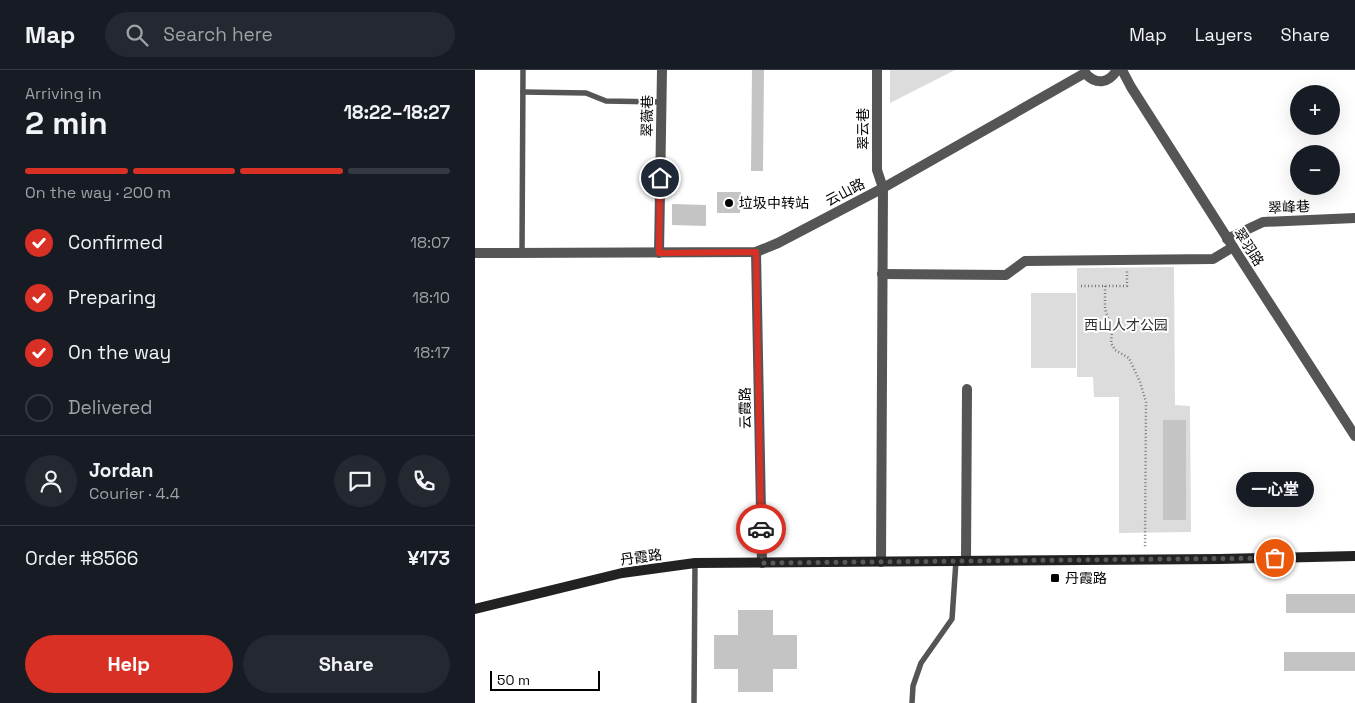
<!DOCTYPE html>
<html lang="en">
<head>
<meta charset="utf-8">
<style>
	body { margin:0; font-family:"Space Grotesk","Noto Sans SC",sans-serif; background:#242831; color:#f1f3f6; height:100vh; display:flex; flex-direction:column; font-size:19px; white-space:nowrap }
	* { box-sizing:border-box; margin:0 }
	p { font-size:16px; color:#9ea1a6 }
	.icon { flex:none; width:28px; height:28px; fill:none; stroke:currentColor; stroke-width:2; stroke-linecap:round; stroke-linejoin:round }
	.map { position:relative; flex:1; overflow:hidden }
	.side { display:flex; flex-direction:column; background:#171b24; width:475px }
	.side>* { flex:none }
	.buttons { position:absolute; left:815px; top:15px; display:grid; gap:10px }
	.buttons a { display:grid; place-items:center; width:50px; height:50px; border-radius:50%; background:#171b24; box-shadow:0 5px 20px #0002; font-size:25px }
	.scale { position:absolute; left:15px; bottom:12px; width:110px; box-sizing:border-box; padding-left:5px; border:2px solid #000; border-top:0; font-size:14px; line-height:18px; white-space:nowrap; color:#000; -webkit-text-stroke:4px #fff; paint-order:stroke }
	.pin { position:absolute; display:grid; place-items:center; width:42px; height:42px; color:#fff; margin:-21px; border:2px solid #fff; border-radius:50%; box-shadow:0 1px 5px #0007 }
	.courier { position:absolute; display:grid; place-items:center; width:50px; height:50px; margin:-25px; border:4px solid #d93025; border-radius:50%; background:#fff; color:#222; box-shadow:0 1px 6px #0007 }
	.bubble { position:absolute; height:35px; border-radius:18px; background:#171b24; box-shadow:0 5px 20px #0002; font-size:16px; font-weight:700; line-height:35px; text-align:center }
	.overview em { font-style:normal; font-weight:700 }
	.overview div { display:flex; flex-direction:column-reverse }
	.overview { display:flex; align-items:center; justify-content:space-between; height:85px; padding:0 25px }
	h1 { font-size:32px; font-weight:700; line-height:38px }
	.bar { display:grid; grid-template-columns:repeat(4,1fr); gap:8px 5px; align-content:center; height:60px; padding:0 25px }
	.bar i { height:6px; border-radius:4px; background:#363941 }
	.bar .current { background:#d93025 }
	.bar p { grid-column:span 4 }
	.line { display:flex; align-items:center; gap:12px; padding:0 25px; border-top:1px solid #363941 }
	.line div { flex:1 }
	.round { display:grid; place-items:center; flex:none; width:52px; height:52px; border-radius:26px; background:#242831 }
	ol { padding:0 25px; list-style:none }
	li { display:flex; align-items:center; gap:15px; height:55px }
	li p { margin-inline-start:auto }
	li .icon { padding:5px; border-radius:50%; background:#d93025; color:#fff; stroke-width:4 }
	li:last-child { color:#9ea1a6 }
	li i { width:28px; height:28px; border:2px solid #363941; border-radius:50% }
	.cta { display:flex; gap:10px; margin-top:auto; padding:10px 25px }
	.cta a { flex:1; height:58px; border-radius:30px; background:#d93025; color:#fff; font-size:20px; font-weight:700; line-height:58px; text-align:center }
	.cta a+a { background:#242831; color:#f1f3f6 }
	header { display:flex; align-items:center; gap:30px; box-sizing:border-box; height:70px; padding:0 25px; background:#171b24; border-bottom:1px solid #363941 }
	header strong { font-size:24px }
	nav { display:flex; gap:28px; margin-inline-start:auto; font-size:18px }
	.search { width:350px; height:45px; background:#242831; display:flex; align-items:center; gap:12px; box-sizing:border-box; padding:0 18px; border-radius:28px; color:#9ea1a6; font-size:19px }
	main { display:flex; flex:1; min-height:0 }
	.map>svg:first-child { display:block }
</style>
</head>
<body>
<header>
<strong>Map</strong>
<div class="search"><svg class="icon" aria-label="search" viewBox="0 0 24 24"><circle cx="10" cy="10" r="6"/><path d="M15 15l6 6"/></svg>Search here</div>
<nav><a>Map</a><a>Layers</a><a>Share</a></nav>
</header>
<main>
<section class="side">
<div class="overview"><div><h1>2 min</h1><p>Arriving in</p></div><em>18:22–18:27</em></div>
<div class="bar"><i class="current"></i><i class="current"></i><i class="current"></i><i></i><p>On the way · 200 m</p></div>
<ol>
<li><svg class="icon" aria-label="check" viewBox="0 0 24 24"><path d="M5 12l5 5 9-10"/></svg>Confirmed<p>18:07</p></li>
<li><svg class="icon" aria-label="check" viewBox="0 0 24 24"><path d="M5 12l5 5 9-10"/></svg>Preparing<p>18:10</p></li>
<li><svg class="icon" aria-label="check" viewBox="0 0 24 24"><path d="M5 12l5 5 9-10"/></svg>On the way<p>18:17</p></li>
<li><i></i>Delivered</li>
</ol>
<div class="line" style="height:90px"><a class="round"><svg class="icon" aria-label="person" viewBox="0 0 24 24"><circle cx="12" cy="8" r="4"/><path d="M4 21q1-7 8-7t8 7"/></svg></a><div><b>Jordan</b><p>Courier · 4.4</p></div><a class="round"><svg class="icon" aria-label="chat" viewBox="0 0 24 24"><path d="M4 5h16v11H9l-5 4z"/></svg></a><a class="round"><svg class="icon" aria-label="phone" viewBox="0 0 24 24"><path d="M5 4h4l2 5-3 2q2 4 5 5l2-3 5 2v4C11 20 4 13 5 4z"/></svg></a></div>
<div class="line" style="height:65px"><div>Order #8566</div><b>¥173</b></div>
<div class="cta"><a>Help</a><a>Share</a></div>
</section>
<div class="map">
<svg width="880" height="633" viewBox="0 0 880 633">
	<rect width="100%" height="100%" fill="#fff"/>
	<g fill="#dcdcdc">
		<polygon points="415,0 480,0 415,33"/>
		<polygon points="699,197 700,335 715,336 716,462 644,463 644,327 619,327 618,307 602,307 602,198"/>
		<rect x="556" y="223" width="45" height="75"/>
	</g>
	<g fill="#c4c4c4">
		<polygon points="277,0 289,0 288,101 276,101"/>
		<polygon points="242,122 266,122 265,143 242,143"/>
		<polygon points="197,134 231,135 231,156 197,155"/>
		<rect x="688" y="350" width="23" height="100"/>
		<rect x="811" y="524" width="69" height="19"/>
		<polygon points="263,540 298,540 298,565 322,565 322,599 298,599 298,622 263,622 263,599 239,599 239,565 263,565"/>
		<rect x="809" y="582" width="71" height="19"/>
	</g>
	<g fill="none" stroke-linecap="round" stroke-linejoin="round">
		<g stroke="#777" stroke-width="2.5" stroke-dasharray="1 2.5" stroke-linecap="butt">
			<polyline points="606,216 652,216 652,201"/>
			<polyline points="630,216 630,239 637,260 636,273 640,280 654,288 665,312 671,332 670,478"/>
		</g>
		<g stroke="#555" stroke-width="5.5">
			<polyline points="48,22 111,23 131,31 186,32"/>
			<polyline points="47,183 48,0"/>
			<polyline points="219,633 220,493"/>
			<polyline points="437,633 438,616 446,593 477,549 481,491"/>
		</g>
		<g stroke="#555" stroke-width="10">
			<polyline points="402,0 402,100 408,118 406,492"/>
			<path d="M610,0v3c11,12 23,11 32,-3"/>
			<polyline points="647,0 656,17 758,177 880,366"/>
			<polyline points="752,169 788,152 880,148"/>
			<polyline points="281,182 287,493"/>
			<polyline points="0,183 281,182 303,173 408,118 610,3"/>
			<polyline points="184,183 187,0"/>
			<polyline points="407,204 531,205 550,191 738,189 758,177"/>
			<polyline points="491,491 492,319"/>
		</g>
		<polyline stroke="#222" stroke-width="10" points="0,539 147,503 220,493 745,489 880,486"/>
	</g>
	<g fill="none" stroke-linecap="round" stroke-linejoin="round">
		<polyline stroke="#595959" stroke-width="5" stroke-dasharray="0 9" points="286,459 287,493 800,488"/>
		<polyline stroke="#d93025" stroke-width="6" points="185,108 184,183 281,182 286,459"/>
	</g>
	<g fill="#000" stroke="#fff" stroke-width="2">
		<circle cx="254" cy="133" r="5"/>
		<rect x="575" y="503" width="10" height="10" rx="2.5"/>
	</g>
	<g text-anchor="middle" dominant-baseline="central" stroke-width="4" stroke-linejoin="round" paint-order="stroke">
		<g font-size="14" fill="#000" stroke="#fff">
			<text transform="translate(172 46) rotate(-89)">翠薇巷</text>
			<text transform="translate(388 59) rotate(-90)">翠云巷</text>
			<text transform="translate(370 122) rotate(-28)">云山路</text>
			<text transform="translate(814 137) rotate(-3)">翠峰巷</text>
			<text transform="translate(774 177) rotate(57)">翠羽路</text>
			<text transform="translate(270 338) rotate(-91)">云霞路</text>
			<text transform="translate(166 487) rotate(-8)">丹霞路</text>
		</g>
		<g font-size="14" fill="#000" stroke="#fff" text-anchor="start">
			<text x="264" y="133">垃圾中转站</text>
			<text x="590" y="508">丹霞路</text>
		</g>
		<g font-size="14" fill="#333" stroke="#fff">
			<text x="651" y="255">西山人才公园</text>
		</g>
	</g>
</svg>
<div class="buttons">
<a>+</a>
<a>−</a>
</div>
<div class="scale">50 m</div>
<div class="pin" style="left:800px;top:488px;background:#ea580c"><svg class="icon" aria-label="bag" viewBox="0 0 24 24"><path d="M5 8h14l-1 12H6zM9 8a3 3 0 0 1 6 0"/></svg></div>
<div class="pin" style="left:185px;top:108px;background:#1f2937"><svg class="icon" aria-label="home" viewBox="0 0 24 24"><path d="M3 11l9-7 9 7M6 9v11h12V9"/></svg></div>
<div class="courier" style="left:286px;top:459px"><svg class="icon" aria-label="car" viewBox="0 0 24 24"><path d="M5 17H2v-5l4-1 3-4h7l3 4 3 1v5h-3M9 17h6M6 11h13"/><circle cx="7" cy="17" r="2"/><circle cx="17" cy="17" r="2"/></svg></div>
<div class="bubble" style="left:761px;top:402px;width:78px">一心堂</div>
</div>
</main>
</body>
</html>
